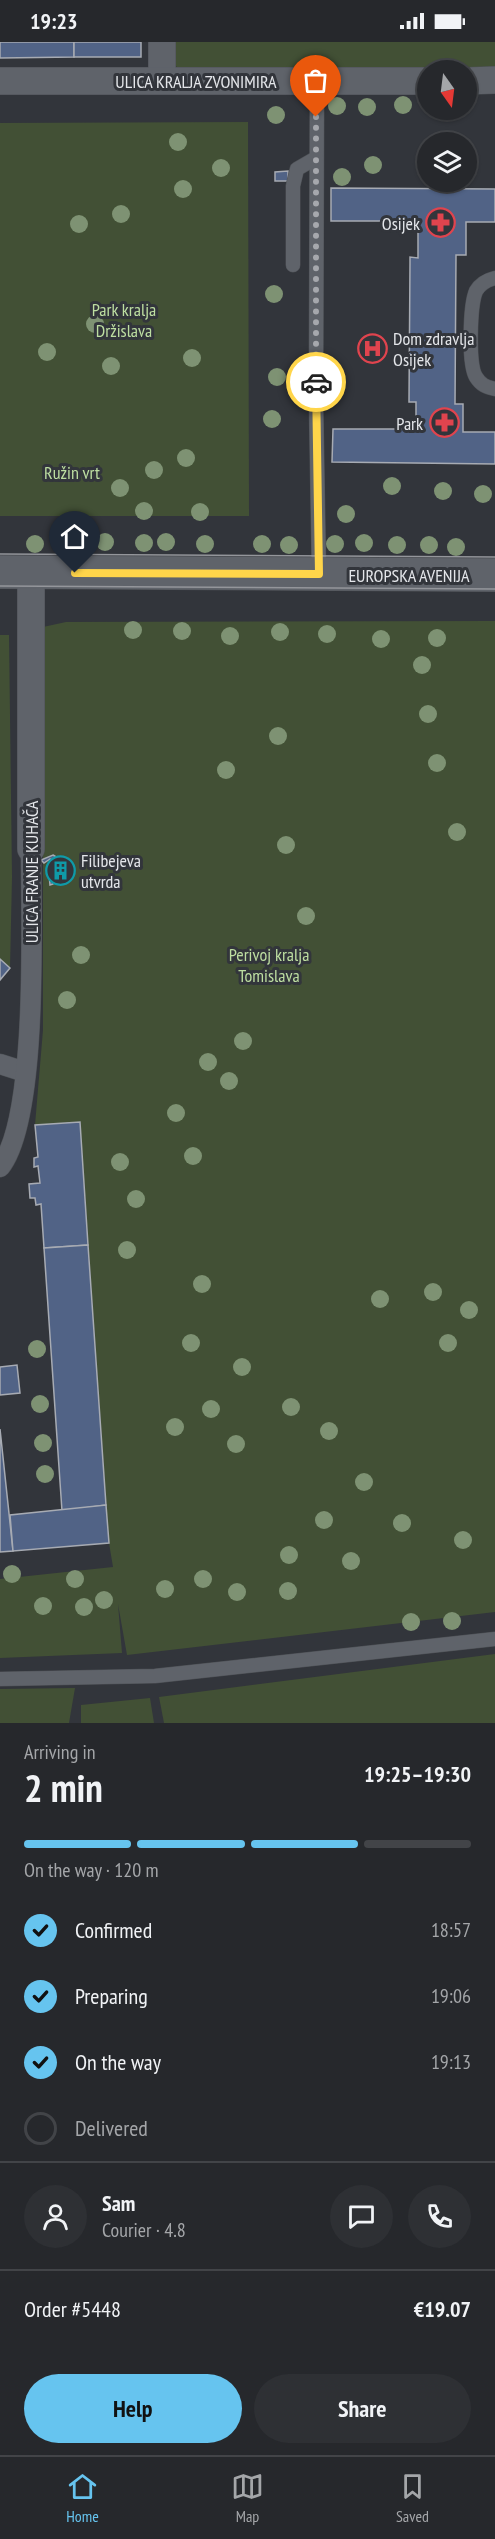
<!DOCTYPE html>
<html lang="en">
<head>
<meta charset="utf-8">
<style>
	body { margin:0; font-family:"PT Sans Narrow",sans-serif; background:#2e3034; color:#f1f3f6; height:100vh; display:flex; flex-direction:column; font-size:22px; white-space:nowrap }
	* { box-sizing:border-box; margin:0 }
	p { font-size:20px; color:#a4a6a9 }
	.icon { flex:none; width:33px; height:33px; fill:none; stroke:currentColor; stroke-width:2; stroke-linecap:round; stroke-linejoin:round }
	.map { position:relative; height:1681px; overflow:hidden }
	.sheet { display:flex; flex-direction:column; background:#26282c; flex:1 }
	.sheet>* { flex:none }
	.needle { width:39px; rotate:166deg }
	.tools { position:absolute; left:417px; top:18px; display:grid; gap:12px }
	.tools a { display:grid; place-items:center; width:60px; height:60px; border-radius:50%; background:#26282c; box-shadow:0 2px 4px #0004,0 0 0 2px #424448; font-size:30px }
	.pin { position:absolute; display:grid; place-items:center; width:51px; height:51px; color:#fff; margin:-62px -26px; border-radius:50% 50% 50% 0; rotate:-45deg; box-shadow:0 0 6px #0007 }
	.pin .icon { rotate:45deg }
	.courier { position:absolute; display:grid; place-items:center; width:60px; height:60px; margin:-30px; border:4px solid #ffd54a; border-radius:50%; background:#fff; color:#222; box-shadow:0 2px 8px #0007 }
	.headline em { font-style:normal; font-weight:700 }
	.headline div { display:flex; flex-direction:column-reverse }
	.headline { display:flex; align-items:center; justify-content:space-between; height:102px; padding:0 24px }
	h1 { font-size:39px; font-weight:700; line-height:45px }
	.bar { display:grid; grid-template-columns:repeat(4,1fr); gap:9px 6px; align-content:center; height:72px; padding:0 24px }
	.bar i { height:8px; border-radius:4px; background:#424448 }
	.bar .active { background:#66c4ef }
	.bar p { grid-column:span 4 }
	.line { display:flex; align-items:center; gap:15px; padding:0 24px; border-top:2px solid #424448 }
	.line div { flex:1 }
	.round { display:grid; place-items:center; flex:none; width:63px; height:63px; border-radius:32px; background:#2e3034 }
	ol { padding:0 24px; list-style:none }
	li { display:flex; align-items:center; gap:18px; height:66px }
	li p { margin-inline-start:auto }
	li .icon { padding:6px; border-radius:50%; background:#66c4ef; color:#111; stroke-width:4 }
	li:last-child { color:#a4a6a9 }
	li i { width:33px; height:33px; border:3px solid #424448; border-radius:50% }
	.cta { display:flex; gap:12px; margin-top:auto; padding:12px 24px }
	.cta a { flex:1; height:69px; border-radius:36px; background:#66c4ef; color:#111; font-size:24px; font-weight:700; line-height:69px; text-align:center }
	.cta a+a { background:#2e3034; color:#f1f3f6 }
	.status { display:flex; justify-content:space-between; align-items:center; height:42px; padding:0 30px; background:#26282c; direction:ltr }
	.status svg { height:16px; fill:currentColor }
	.menu { display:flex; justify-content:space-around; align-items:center; height:84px; border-top:2px solid #424448; background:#26282c; font-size:16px; color:#a4a6a9 }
	.menu a { display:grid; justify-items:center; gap:3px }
	.menu .active { color:#66c4ef }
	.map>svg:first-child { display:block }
</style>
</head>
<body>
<div class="status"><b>19:23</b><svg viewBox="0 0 49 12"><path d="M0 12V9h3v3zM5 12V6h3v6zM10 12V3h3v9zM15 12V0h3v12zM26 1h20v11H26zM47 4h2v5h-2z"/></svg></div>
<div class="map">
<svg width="495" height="1681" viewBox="0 0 495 1681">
	<rect width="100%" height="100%" fill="#32353b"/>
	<g fill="#425035">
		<polygon points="172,0 495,0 495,27 182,29 172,21"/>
		<polygon points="248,80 249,474 0,474 0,81"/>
		<polygon points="495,579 495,1570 127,1613 118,1562 122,1611 0,1616 0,1537 113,1525 109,1501 80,1081 35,1083 43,988 43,585 66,580"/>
		<polygon points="0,593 9,593 12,835 10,926 0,917"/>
		<polygon points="495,1612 495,1681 164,1681 159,1655"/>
		<polygon points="75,1646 69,1681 0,1681 0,1647"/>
		<polygon points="150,1656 154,1681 81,1681 81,1663"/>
	</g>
	<g fill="#516386" stroke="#a7abb3" stroke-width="1.5">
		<polygon points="0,0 74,0 74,15 0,16"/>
		<rect x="74" y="0" width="67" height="15"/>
		<polygon points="288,129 288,139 275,139 275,130"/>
		<polygon points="331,146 495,147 495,180 466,180 466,213 456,213 455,362 463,362 463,390 495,390 495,422 332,420 333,387 416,387 416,360 409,360 410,221 410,215 418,216 418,179 331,179"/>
		<polygon points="53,813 61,818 63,828 59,833 53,834 53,842 50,843 49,832 57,829 59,820 50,817 44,821 41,818"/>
		<polygon points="0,917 10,926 0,938"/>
		<polygon points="80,1080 88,1203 44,1206 41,1162 36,1163 35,1156 30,1156 29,1142 40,1141 38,1124 34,1125 34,1116 38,1115 35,1083"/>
		<polygon points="88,1203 106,1463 62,1469 44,1206"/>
		<polygon points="17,1323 20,1351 0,1353 0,1325"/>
		<polygon points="0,1387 13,1509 0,1510"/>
		<polygon points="106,1463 109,1501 13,1509 10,1473"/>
	</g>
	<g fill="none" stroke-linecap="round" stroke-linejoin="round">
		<defs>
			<g id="service">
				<polyline points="317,39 316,359 319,532"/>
				<polyline points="293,223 293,144 297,127 316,116"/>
				<path d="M495,236c-8,2 -15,6 -19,13 -6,14 -8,73 0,86 5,8 10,10 19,12"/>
				<polyline points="0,1637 155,1634 495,1597"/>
			</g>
			<g id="pedestrian">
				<polyline points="0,1022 25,1030"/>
				<path d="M0,1125c39,-49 31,-250 31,-318"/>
			</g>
			<g id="minor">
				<polyline points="162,38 162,0"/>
				<polyline points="0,39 428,39"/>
				<polyline points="466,39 495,38"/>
				<polyline points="31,530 31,807"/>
			</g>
			<polyline id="tertiary" points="0,530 495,533"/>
		</defs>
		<use href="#service" stroke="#4e5156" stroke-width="15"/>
		<use href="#pedestrian" stroke="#4e5156" stroke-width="21"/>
		<use href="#minor" stroke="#4e5156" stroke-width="28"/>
		<use href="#tertiary" stroke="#4e5156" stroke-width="34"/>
		<use href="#service" stroke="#5f636a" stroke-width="14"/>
		<use href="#pedestrian" stroke="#5f636a" stroke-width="20"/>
		<use href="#minor" stroke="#5f636a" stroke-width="27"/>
		<use href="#tertiary" stroke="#5f636a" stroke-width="33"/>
		<g stroke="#94969b" stroke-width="1.5">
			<polyline points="0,512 495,515"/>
			<polyline points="0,544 495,547"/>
		</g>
	</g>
	<g fill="#7e9273">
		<circle cx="403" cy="63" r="9"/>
		<circle cx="337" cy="64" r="9"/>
		<circle cx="367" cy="65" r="9"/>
		<circle cx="276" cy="73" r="9"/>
		<circle cx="178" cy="100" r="9"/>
		<circle cx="373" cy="123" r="9"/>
		<circle cx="221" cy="126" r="9"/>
		<circle cx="342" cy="135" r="9"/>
		<circle cx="183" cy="147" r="9"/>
		<circle cx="121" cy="172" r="9"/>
		<circle cx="79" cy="182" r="9"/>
		<circle cx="274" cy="252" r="9"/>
		<circle cx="95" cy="282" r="9"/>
		<circle cx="47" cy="310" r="9"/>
		<circle cx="192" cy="316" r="9"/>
		<circle cx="111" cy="324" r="9"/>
		<circle cx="277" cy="335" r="9"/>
		<circle cx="272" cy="377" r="9"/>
		<circle cx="186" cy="416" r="9"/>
		<circle cx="154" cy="428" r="9"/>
		<circle cx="392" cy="444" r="9"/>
		<circle cx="120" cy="446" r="9"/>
		<circle cx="443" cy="449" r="9"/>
		<circle cx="483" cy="452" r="9"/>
		<circle cx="144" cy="469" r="9"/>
		<circle cx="200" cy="470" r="9"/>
		<circle cx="346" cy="472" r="9"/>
		<circle cx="105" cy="500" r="9"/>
		<circle cx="166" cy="500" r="9"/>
		<circle cx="144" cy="501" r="9"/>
		<circle cx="364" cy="501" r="9"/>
		<circle cx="35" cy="502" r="9"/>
		<circle cx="205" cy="502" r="9"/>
		<circle cx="262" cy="502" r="9"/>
		<circle cx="335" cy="502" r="9"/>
		<circle cx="289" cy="503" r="9"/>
		<circle cx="397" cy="503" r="9"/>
		<circle cx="429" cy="503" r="9"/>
		<circle cx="456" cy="505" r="9"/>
		<circle cx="133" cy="588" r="9"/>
		<circle cx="182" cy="589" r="9"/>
		<circle cx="280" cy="590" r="9"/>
		<circle cx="327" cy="592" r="9"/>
		<circle cx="230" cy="594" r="9"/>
		<circle cx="437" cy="596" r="9"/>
		<circle cx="381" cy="597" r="9"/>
		<circle cx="422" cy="623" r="9"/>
		<circle cx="428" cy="672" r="9"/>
		<circle cx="278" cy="694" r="9"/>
		<circle cx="437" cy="721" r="9"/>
		<circle cx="226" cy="728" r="9"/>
		<circle cx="457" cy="790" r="9"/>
		<circle cx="286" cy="803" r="9"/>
		<circle cx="306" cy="874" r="9"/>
		<circle cx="81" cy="913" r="9"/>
		<circle cx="67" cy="958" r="9"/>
		<circle cx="243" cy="999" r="9"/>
		<circle cx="208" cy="1020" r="9"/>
		<circle cx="229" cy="1039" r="9"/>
		<circle cx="176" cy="1071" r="9"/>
		<circle cx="193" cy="1114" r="9"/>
		<circle cx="120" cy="1120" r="9"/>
		<circle cx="136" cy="1157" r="9"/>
		<circle cx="127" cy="1208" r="9"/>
		<circle cx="202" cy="1242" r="9"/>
		<circle cx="433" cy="1250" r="9"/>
		<circle cx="380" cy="1257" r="9"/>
		<circle cx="469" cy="1268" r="9"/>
		<circle cx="191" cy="1301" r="9"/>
		<circle cx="448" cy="1301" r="9"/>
		<circle cx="37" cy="1307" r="9"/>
		<circle cx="242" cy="1325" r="9"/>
		<circle cx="40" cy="1362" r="9"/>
		<circle cx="291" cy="1365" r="9"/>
		<circle cx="211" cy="1367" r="9"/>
		<circle cx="175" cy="1385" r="9"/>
		<circle cx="329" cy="1389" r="9"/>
		<circle cx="43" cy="1401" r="9"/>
		<circle cx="236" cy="1402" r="9"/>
		<circle cx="45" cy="1432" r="9"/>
		<circle cx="364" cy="1440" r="9"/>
		<circle cx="324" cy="1478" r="9"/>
		<circle cx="402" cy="1481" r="9"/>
		<circle cx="463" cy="1498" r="9"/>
		<circle cx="289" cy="1513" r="9"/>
		<circle cx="351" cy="1519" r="9"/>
		<circle cx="12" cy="1532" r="9"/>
		<circle cx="75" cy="1537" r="9"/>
		<circle cx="203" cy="1537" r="9"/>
		<circle cx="165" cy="1547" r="9"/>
		<circle cx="288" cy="1549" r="9"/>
		<circle cx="237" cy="1550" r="9"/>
		<circle cx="104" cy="1558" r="9"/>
		<circle cx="43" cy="1564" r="9"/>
		<circle cx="84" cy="1565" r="9"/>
		<circle cx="452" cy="1579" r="9"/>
		<circle cx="411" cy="1580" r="9"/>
	</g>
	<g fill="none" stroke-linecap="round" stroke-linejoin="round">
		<polyline stroke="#a6a8ad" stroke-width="6" stroke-dasharray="0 10.8" points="316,75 316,340"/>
		<polyline stroke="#ffd54a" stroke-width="8" points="75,531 319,532 316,340"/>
	</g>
	<defs>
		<symbol id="pharmacy-ring" viewBox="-11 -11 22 22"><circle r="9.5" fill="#32353b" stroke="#e0444e" stroke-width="1.5"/><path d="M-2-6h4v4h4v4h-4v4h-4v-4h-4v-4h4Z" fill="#e0444e"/></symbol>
		<symbol id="hospital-ring" viewBox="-11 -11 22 22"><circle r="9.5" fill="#32353b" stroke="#e0444e" stroke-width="1.5"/><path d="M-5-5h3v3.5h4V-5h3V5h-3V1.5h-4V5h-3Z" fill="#e0444e"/></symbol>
		<symbol id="building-ring" viewBox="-11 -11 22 22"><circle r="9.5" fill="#32353b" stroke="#0f9aa8" stroke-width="1.5"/><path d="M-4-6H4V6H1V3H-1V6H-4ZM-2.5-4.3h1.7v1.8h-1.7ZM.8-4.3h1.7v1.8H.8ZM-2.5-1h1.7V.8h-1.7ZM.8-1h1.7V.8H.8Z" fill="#0f9aa8"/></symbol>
	</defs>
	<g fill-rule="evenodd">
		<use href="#pharmacy-ring" x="424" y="164" width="33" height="33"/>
		<use href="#hospital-ring" x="356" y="290" width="33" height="33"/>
		<use href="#pharmacy-ring" x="428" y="364" width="33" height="33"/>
		<use href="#building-ring" x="44" y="812" width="33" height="33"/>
	</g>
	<g text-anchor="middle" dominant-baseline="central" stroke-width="6" stroke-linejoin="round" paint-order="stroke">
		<g font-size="18" fill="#e4e6ea" stroke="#32353b">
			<text x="196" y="39">ULICA KRALJA ZVONIMIRA</text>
			<text x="409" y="533">EUROPSKA AVENIJA</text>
			<text transform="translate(31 830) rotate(-90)">ULICA FRANJE KUHAČA</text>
		</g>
		<g font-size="18" fill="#e4e6ea" stroke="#32353b" text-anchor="end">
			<text x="420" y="181">Osijek</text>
			<text x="393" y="296" text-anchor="start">Dom zdravlja<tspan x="393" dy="21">Osijek</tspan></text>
			<text x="423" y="381">Park</text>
			<text x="81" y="818" text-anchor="start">Filibejeva<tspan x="81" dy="21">utvrda</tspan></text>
		</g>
		<g font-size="18" fill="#bddea1" stroke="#32353b">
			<text x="124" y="267">Park kralja<tspan x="124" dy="21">Držislava</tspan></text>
			<text x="72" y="430">Ružin vrt</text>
			<text x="269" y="912">Perivoj kralja<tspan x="269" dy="21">Tomislava</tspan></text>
		</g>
	</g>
</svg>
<div class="tools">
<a><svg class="needle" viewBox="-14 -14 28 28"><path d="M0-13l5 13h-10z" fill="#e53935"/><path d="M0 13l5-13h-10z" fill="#a4a6a9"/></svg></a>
<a><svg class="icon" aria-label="layers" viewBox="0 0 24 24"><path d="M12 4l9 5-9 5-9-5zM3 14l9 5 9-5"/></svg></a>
</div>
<div class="pin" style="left:316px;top:75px;background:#ea580c"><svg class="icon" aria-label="bag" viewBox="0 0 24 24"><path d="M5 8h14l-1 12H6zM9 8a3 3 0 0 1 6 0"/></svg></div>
<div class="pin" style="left:75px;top:531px;background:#1f2937"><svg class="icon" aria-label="home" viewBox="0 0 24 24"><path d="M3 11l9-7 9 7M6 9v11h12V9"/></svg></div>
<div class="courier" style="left:316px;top:340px"><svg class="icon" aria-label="car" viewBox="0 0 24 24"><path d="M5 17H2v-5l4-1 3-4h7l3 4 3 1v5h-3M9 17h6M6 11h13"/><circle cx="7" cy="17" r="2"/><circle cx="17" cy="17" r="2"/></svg></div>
</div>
<section class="sheet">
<div class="headline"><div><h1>2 min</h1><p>Arriving in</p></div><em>19:25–19:30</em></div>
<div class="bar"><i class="active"></i><i class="active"></i><i class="active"></i><i></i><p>On the way · 120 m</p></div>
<ol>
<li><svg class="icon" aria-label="check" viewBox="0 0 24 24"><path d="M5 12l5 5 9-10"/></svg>Confirmed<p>18:57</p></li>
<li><svg class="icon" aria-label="check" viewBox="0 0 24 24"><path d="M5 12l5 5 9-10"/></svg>Preparing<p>19:06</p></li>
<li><svg class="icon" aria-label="check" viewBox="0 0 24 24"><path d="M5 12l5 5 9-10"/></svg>On the way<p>19:13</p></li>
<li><i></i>Delivered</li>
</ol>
<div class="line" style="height:108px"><a class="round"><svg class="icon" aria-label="person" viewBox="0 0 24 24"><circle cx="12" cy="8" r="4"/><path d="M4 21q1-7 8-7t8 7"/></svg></a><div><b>Sam</b><p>Courier · 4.8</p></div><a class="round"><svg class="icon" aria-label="chat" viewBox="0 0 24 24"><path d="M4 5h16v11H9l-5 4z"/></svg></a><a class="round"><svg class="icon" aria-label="phone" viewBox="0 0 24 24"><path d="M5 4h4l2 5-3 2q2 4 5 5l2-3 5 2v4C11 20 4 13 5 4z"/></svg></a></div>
<div class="line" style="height:78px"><div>Order #5448</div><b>€19.07</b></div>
<div class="cta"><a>Help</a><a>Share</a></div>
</section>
<nav class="menu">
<a class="active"><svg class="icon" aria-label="home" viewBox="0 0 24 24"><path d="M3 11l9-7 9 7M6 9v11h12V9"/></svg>Home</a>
<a><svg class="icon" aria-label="map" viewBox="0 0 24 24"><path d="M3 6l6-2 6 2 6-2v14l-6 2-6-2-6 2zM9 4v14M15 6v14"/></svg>Map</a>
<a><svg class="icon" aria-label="saved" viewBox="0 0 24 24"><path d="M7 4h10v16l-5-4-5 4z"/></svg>Saved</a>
</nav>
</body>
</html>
